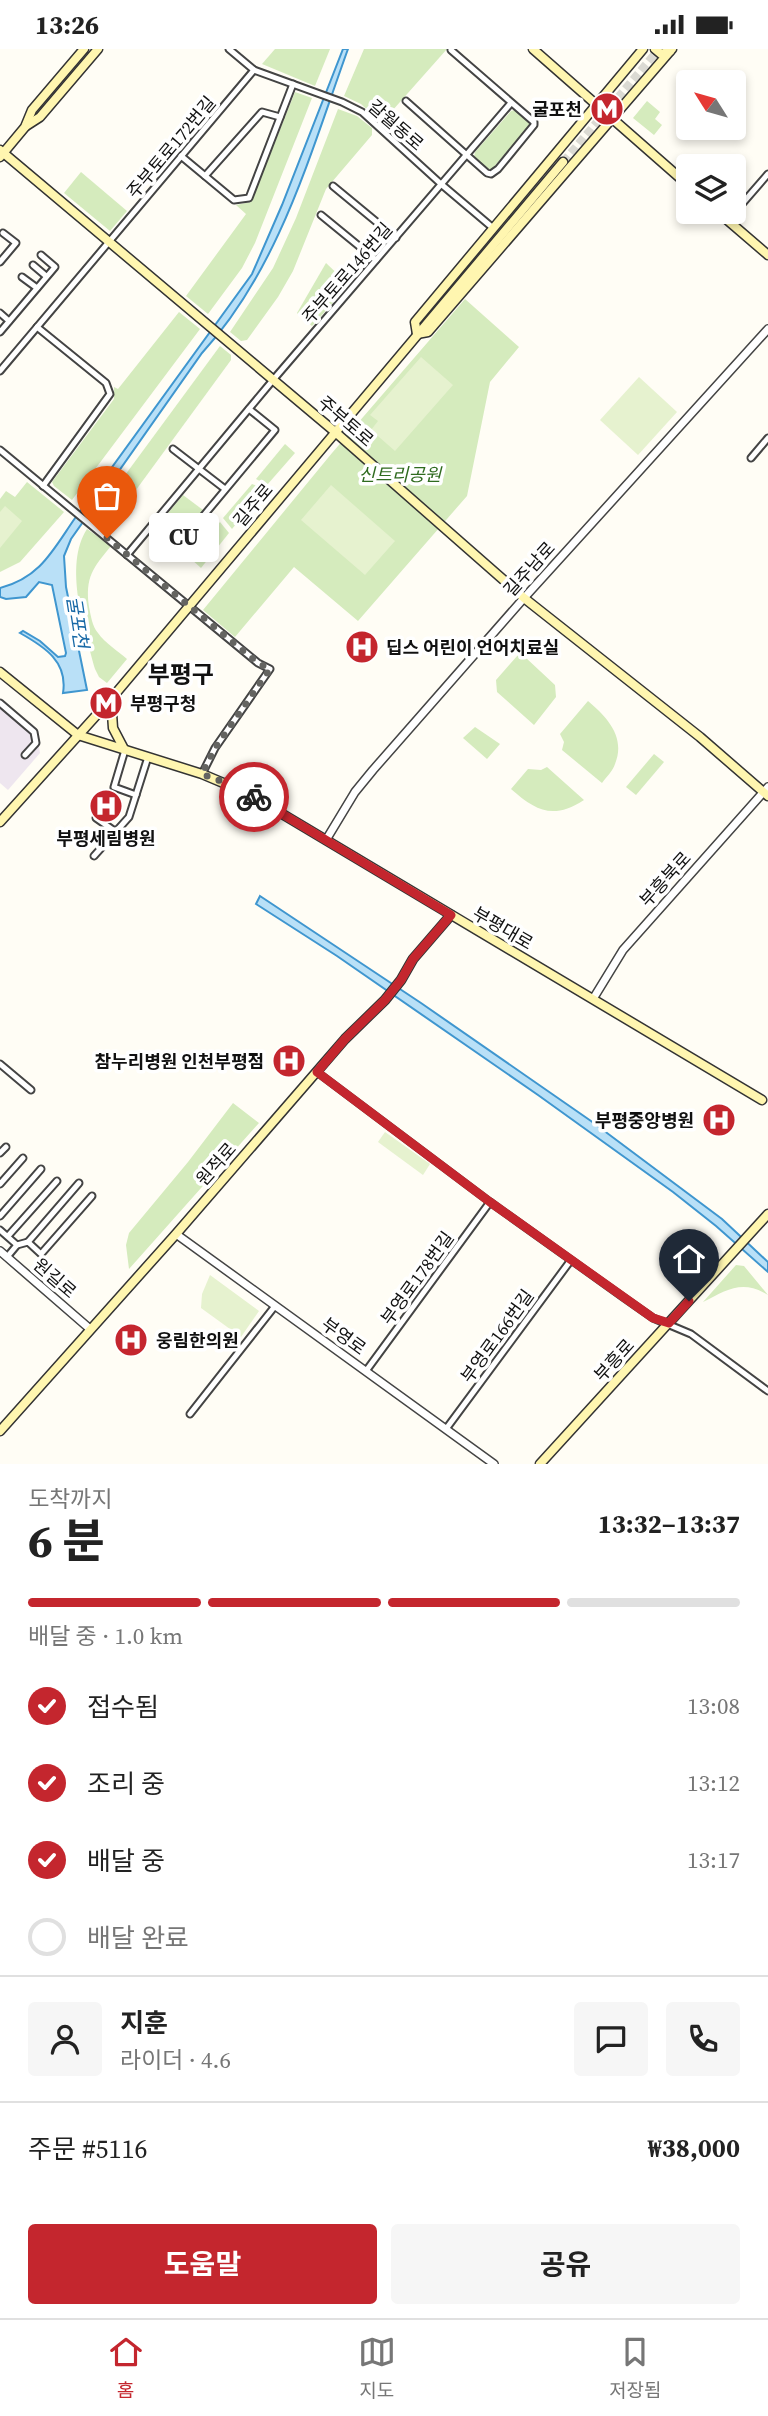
<!DOCTYPE html>
<html lang="ko">
<head>
<meta charset="utf-8">
<style>
	body { margin:0; font-family:"Source Serif 4","Noto Sans KR",serif; background:#f6f6f6; color:#222; height:100vh; display:flex; flex-direction:column; font-size:26px; white-space:nowrap }
	* { box-sizing:border-box; margin:0 }
	p { font-size:23px; color:#767676 }
	.icon { flex:none; width:38px; height:38px; fill:none; stroke:currentColor; stroke-width:2; stroke-linecap:round; stroke-linejoin:round }
	.map { position:relative; height:1415px; overflow:hidden }
	.sheet { display:flex; flex-direction:column; background:#fff; flex:1 }
	.sheet>* { flex:none }
	.needle { width:46px; rotate:307deg }
	.tools { position:absolute; left:676px; top:21px; display:grid; gap:14px }
	.tools a { display:grid; place-items:center; width:70px; height:70px; border-radius:7px; background:#fff; box-shadow:0 4px 10px #0003; font-size:35px }
	.pin { position:absolute; display:grid; place-items:center; width:60px; height:60px; color:#fff; margin:-72px -30px; border-radius:50% 50% 50% 0; rotate:-45deg; box-shadow:0 0 7px #0007 }
	.pin .icon { rotate:45deg }
	.courier { position:absolute; display:grid; place-items:center; width:70px; height:70px; margin:-35px; border:5px solid #c4262e; border-radius:50%; background:#fff; color:#222; box-shadow:0 2px 9px #0007 }
	.bubble { position:absolute; height:49px; border-radius:7px; background:#fff; box-shadow:0 4px 10px #0003; font-size:23px; font-weight:700; line-height:49px; text-align:center }
	.head em { font-style:normal; font-weight:700 }
	.head div { display:flex; flex-direction:column-reverse }
	.head { display:flex; align-items:center; justify-content:space-between; height:119px; padding:0 28px }
	h1 { font-size:46px; font-weight:700; line-height:52px }
	.bar { display:grid; grid-template-columns:repeat(4,1fr); gap:10px 7px; align-content:center; height:84px; padding:0 28px }
	.bar i { height:9px; border-radius:5px; background:#e0e0e0 }
	.bar .on { background:#c4262e }
	.bar p { grid-column:span 4 }
	.line { display:flex; align-items:center; gap:18px; padding:0 28px; border-top:2px solid #e0e0e0 }
	.line div { flex:1 }
	.round { display:grid; place-items:center; flex:none; width:74px; height:74px; border-radius:7px; background:#f6f6f6 }
	ol { padding:0 28px; list-style:none }
	li { display:flex; align-items:center; gap:21px; height:77px }
	li p { margin-inline-start:auto }
	li .icon { padding:7px; border-radius:50%; background:#c4262e; color:#fff; stroke-width:4 }
	li:last-child { color:#767676 }
	li i { width:38px; height:38px; border:4px solid #e0e0e0; border-radius:50% }
	.cta { display:flex; gap:14px; margin-top:auto; padding:14px 28px }
	.cta a { flex:1; height:80px; border-radius:7px; background:#c4262e; color:#fff; font-size:28px; font-weight:700; line-height:80px; text-align:center }
	.cta a+a { background:#f6f6f6; color:#222 }
	.status { display:flex; justify-content:space-between; align-items:center; height:49px; padding:0 35px; background:#fff; direction:ltr }
	.status svg { height:19px; fill:currentColor }
	.tabs { display:flex; justify-content:space-around; align-items:center; height:98px; border-top:2px solid #e0e0e0; background:#fff; font-size:19px; color:#767676 }
	.tabs a { display:grid; justify-items:center; gap:4px }
	.tabs .on { color:#c4262e }
	.map>svg:first-child { display:block }
</style>
</head>
<body>
<div class="status"><b>13:26</b><svg viewBox="0 0 49 12"><path d="M0 12V9h3v3zM5 12V6h3v6zM10 12V3h3v9zM15 12V0h3v12zM26 1h20v11H26zM47 4h2v5h-2z"/></svg></div>
<div class="map">
<svg width="768" height="1415" viewBox="0 0 768 1415">
	<rect width="100%" height="100%" fill="#fffdf5"/>
	<polygon fill="#eee6ef" points="0,650 36,680 40,704 8,741 0,734"/>
	<g fill="#d5ebbd">
		<polygon points="275,0 330,0 315,37 262,15"/>
		<polygon points="364,0 447,0 384,71 378,71 361,55 344,47"/>
		<polygon points="295,43 312,49 255,194 242,219 208,265 186,247 246,165 236,156 251,153"/>
		<polygon points="647,52 660,63 655,70 662,76 654,86 633,69"/>
		<polygon points="338,60 357,67 372,79 372,86 326,140 293,222 278,248 247,291 241,292 230,283 273,219 296,169"/>
		<polygon points="515,61 529,73 529,77 492,120 487,120 474,108 475,103 511,62"/>
		<polygon points="81,123 127,162 110,182 64,144"/>
		<polygon points="326,214 349,236 312,277 297,264"/>
		<polygon points="465,250 519,298 490,333 467,447 358,572 294,518 235,588 203,561 332,404"/>
		<polygon points="179,263 200,280 72,451 54,437 52,433 114,350 114,338 118,340"/>
		<polygon points="220,297 231,306 231,311 106,482 92,471"/>
		<polygon points="285,395 295,404 267,436 256,430"/>
		<polygon points="27,433 64,463 20,513 0,523 0,450 6,442 15,448"/>
		<polygon points="252,435 265,440 232,480 223,469"/>
		<polygon points="183,446 203,461 175,496 155,480"/>
		<polygon points="220,473 229,484 201,519 190,509"/>
		<path d="M87,480l24,17c-18,22 -26,31 -22,61 2,9 3,19 9,26 7,10 20,18 29,26l-20,24 -8,-6 -4,-8c-10,-39 -32,-103 -8,-140z"/>
		<polygon points="518,606 523,610 525,608 555,636 556,648 534,676 497,643 496,631"/>
		<path d="M588,652c19,16 38,36 27,63 -2,7 -9,13 -13,19l-40,-33 2,-8 -4,-8z"/>
		<polygon points="475,678 500,695 487,710 463,689"/>
		<polygon points="654,705 664,713 636,746 626,738"/>
		<path d="M547,718l37,33c-31,20 -48,11 -73,-11l17,-20 13,1z"/>
		<polygon points="233,1054 259,1074 129,1220 126,1196 129,1184 188,1113"/>
		<path d="M736,1216l8,1 24,29c-26,-16 -41,-5 -65,7z"/>
	</g>
	<g fill="#e6f2cf">
		<polygon points="421,308 453,336 395,402 371,381 378,372 370,366"/>
		<polygon points="639,328 677,363 638,406 600,371"/>
		<polygon points="331,436 395,492 365,526 301,471"/>
		<polygon points="5,457 22,472 0,499 0,463"/>
		<polygon points="385,1083 430,1115 423,1126 378,1093"/>
		<polygon points="210,1226 259,1262 241,1288 201,1259 202,1245"/>
	</g>
	<g fill="#b9e0f7" stroke="#3f96cf" stroke-width="2">
		<path d="M343,0h5c-38,105 -69,220 -146,304l-131,186 -7,17 2,31 21,103 -24,3c5,-31 -18,-46 -43,-60l3,-2 17,10 18,16 7,-1 1,-3 -14,-68 -13,-3 -13,15 -20,2 -6,-2v-9c39,-10 52,-36 73,-67l179,-247 30,-69z"/>
		<polygon points="260,847 421,954 591,1072 722,1170 768,1213 768,1223 716,1177 673,1143 538,1046 337,907 256,855"/>
	</g>
	<g fill="none" stroke-linecap="round" stroke-linejoin="round">
		<polyline stroke="#dbdad3" stroke-width="8" stroke-dasharray="8 4" stroke-linecap="butt" points="563,113 659,0"/>
		<defs>
			<g id="minor">
				<polyline points="229,0 254,21 342,53 362,63 441,135 493,179"/>
				<polyline points="406,52 487,124 491,125 498,120 534,76 534,73 451,1"/>
				<polyline points="181,107 234,151 249,149 293,35"/>
				<polyline points="205,127 262,63 280,68"/>
				<polyline points="333,137 396,189"/>
				<polyline points="321,166 376,211"/>
				<polyline points="728,171 768,125"/>
				<polyline points="0,213 16,194 3,184"/>
				<polyline points="33,216 46,227"/>
				<polyline points="22,228 37,239"/>
				<polyline points="0,264 9,272"/>
				<polyline points="37,278 106,334 110,345 43,437"/>
				<polyline points="0,283 55,218 41,206"/>
				<polyline points="0,322 254,21"/>
				<polyline points="173,400 225,440"/>
				<polyline points="0,401 258,614 270,620 215,699 202,725"/>
				<polyline points="751,409 768,389"/>
				<polyline points="149,480 175,501 275,381 249,360"/>
				<polyline points="127,506 273,331 511,54"/>
				<polyline points="0,654 34,683 36,694 25,706"/>
				<polyline points="125,701 114,738 136,746"/>
				<polyline points="96,769 116,783"/>
				<polyline points="94,807 129,768 148,708"/>
				<polyline points="0,1015 31,1041"/>
				<polyline points="317,1023 490,1153 623,1248 653,1269 691,1285 768,1342"/>
				<polyline points="0,1104 6,1098"/>
				<polyline points="0,1135 23,1109"/>
				<polyline points="0,1167 41,1120"/>
				<polyline points="0,1181 17,1196"/>
				<polyline points="8,1187 57,1132"/>
				<polyline points="28,1193 79,1134"/>
				<polyline points="7,1208 17,1196 28,1193 41,1205 92,1147"/>
				<polyline points="366,1322 490,1153"/>
				<polyline points="190,1365 275,1257"/>
				<polyline points="446,1380 571,1211"/>
			</g>
			<g id="tertiary">
				<polyline points="326,791 355,743 373,721 524,549 768,280"/>
				<polyline points="593,950 623,901 768,738"/>
				<polyline points="176,1185 494,1415"/>
				<polyline points="0,1202 90,1280"/>
			</g>
			<g id="secondary">
				<polyline points="533,0 688,136"/>
				<polyline points="655,0 661,5 670,2"/>
				<polyline points="26,77 40,68 98,0"/>
				<polyline points="0,101 334,382 524,549 700,688 768,747"/>
				<polyline points="0,108 25,78 32,61 84,0"/>
				<polyline points="718,163 768,206"/>
				<polyline points="417,285 428,283 672,0"/>
				<polyline points="417,285 415,273 643,0"/>
				<polyline points="0,623 78,686 202,725 247,744 762,1051"/>
				<polyline points="111,650 113,679 124,700"/>
				<polyline points="0,773 111,650 563,113"/>
				<polyline points="0,1382 176,1185 345,990 385,951 401,931 413,910 451,866"/>
				<polyline points="540,1415 768,1165"/>
			</g>
		</defs>
		<use href="#minor" stroke="#444" stroke-width="9"/>
		<use href="#tertiary" stroke="#444" stroke-width="10"/>
		<use href="#secondary" stroke="#333" stroke-width="11"/>
		<use href="#minor" stroke="#fff" stroke-width="5"/>
		<use href="#tertiary" stroke="#fff" stroke-width="7"/>
		<use href="#secondary" stroke="#fff6b0" stroke-width="8"/>
	</g>
	<g fill="none" stroke-linecap="round" stroke-linejoin="round">
		<polyline stroke="#646461" stroke-width="7" stroke-dasharray="0 12.6" points="107,489 258,614 270,620 215,699 202,725 221,732 254,748"/>
		<polyline stroke="#c4262e" stroke-width="9" points="254,748 451,866 413,910 401,931 385,951 345,990 317,1023 490,1153 653,1269 669,1274 689,1252"/>
	</g>
	<defs>
		<symbol id="metro-disc" viewBox="-11 -11 22 22"><circle r="9.5" fill="#c4262e" stroke="#fff"/><path d="M-5.5 5V-5H-3L0 0L3-5H5.5V5H3V-.5L0 4L-3-.5V5Z" fill="#fff"/></symbol>
		<symbol id="hospital-disc" viewBox="-11 -11 22 22"><circle r="9.5" fill="#c4262e" stroke="#fff"/><path d="M-5-5h3v3.5h4V-5h3V5h-3V1.5h-4V5h-3Z" fill="#fff"/></symbol>
	</defs>
	<g fill-rule="evenodd">
		<use href="#metro-disc" x="588" y="41" width="38" height="38"/>
		<use href="#hospital-disc" x="343" y="579" width="38" height="38"/>
		<use href="#metro-disc" x="87" y="635" width="38" height="38"/>
		<use href="#hospital-disc" x="87" y="738" width="38" height="38"/>
		<use href="#hospital-disc" x="270" y="993" width="38" height="38"/>
		<use href="#hospital-disc" x="700" y="1052" width="38" height="38"/>
		<use href="#hospital-disc" x="112" y="1272" width="38" height="38"/>
	</g>
	<g text-anchor="middle" dominant-baseline="central" stroke-width="7" stroke-linejoin="round" paint-order="stroke">
		<g font-size="18" font-weight="bold" fill="#111" stroke="#fff" text-anchor="end">
			<text x="582" y="60">굴포천</text>
			<text x="386" y="598" text-anchor="start">딥스 어린이 언어치료실</text>
			<text x="130" y="654" text-anchor="start">부평구청</text>
			<text x="106" y="789" text-anchor="middle">부평세림병원</text>
			<text x="264" y="1012">참누리병원 인천부평점</text>
			<text x="694" y="1071">부평중앙병원</text>
			<text x="156" y="1291" text-anchor="start">웅림한의원</text>
		</g>
		<g font-size="18" fill="#111" stroke="#fff">
			<text transform="translate(396 76) rotate(41)">갈월동로</text>
			<text transform="translate(171 98) rotate(-50)">주부토로172번길</text>
			<text transform="translate(347 224) rotate(-49)">주부토로146번길</text>
			<text transform="translate(346 372) rotate(41)">주부토로</text>
			<text transform="translate(253 456) rotate(-50)">길주로</text>
			<text transform="translate(529 520) rotate(-48)">길주남로</text>
			<text transform="translate(665 830) rotate(-48)">부흥북로</text>
			<text transform="translate(503 879) rotate(30)">부평대로</text>
			<text transform="translate(216 1115) rotate(-49)">원적로</text>
			<text transform="translate(55 1229) rotate(41)">원길로</text>
			<text transform="translate(417 1229) rotate(-54)">부영로178번길</text>
			<text transform="translate(344 1287) rotate(36)">부영로</text>
			<text transform="translate(497 1287) rotate(-54)">부영로166번길</text>
			<text transform="translate(614 1311) rotate(-48)">부흥로</text>
		</g>
		<g font-size="18" font-style="italic" fill="#2f6b1f" stroke="#fff">
			<text x="400" y="425">신트리공원</text>
		</g>
		<g font-size="19" font-style="italic" fill="#1768a6" stroke="#fff">
			<text transform="translate(78 573) rotate(81)">굴포천</text>
		</g>
		<g font-size="24" font-weight="bold" fill="#111" stroke="#fff">
			<text x="181" y="625">부평구</text>
		</g>
	</g>
</svg>
<div class="tools">
<a><svg class="needle" viewBox="-14 -14 28 28"><path d="M0-13l5 13h-10z" fill="#e53935"/><path d="M0 13l5-13h-10z" fill="#767676"/></svg></a>
<a><svg class="icon" aria-label="layers" viewBox="0 0 24 24"><path d="M12 4l9 5-9 5-9-5zM3 14l9 5 9-5"/></svg></a>
</div>
<div class="pin" style="left:107px;top:489px;background:#ea580c"><svg class="icon" aria-label="bag" viewBox="0 0 24 24"><path d="M5 8h14l-1 12H6zM9 8a3 3 0 0 1 6 0"/></svg></div>
<div class="pin" style="left:689px;top:1252px;background:#1f2937"><svg class="icon" aria-label="home" viewBox="0 0 24 24"><path d="M3 11l9-7 9 7M6 9v11h12V9"/></svg></div>
<div class="courier" style="left:254px;top:748px"><svg class="icon" aria-label="bike" viewBox="0 0 24 24"><circle cx="6" cy="16" r="4"/><circle cx="18" cy="16" r="4"/><path d="M6 16l4-8h5l3 8M10 8l3 8H6M13 5h3"/></svg></div>
<div class="bubble" style="left:149px;top:464px;width:70px">CU</div>
</div>
<section class="sheet">
<div class="head"><div><h1>6 분</h1><p>도착까지</p></div><em>13:32–13:37</em></div>
<div class="bar"><i class="on"></i><i class="on"></i><i class="on"></i><i></i><p>배달 중 · 1.0 km</p></div>
<ol>
<li><svg class="icon" aria-label="check" viewBox="0 0 24 24"><path d="M5 12l5 5 9-10"/></svg>접수됨<p>13:08</p></li>
<li><svg class="icon" aria-label="check" viewBox="0 0 24 24"><path d="M5 12l5 5 9-10"/></svg>조리 중<p>13:12</p></li>
<li><svg class="icon" aria-label="check" viewBox="0 0 24 24"><path d="M5 12l5 5 9-10"/></svg>배달 중<p>13:17</p></li>
<li><i></i>배달 완료</li>
</ol>
<div class="line" style="height:126px"><a class="round"><svg class="icon" aria-label="person" viewBox="0 0 24 24"><circle cx="12" cy="8" r="4"/><path d="M4 21q1-7 8-7t8 7"/></svg></a><div><b>지훈</b><p>라이더 · 4.6</p></div><a class="round"><svg class="icon" aria-label="chat" viewBox="0 0 24 24"><path d="M4 5h16v11H9l-5 4z"/></svg></a><a class="round"><svg class="icon" aria-label="phone" viewBox="0 0 24 24"><path d="M5 4h4l2 5-3 2q2 4 5 5l2-3 5 2v4C11 20 4 13 5 4z"/></svg></a></div>
<div class="line" style="height:91px"><div>주문 #5116</div><b>₩38,000</b></div>
<div class="cta"><a>도움말</a><a>공유</a></div>
</section>
<nav class="tabs">
<a class="on"><svg class="icon" aria-label="home" viewBox="0 0 24 24"><path d="M3 11l9-7 9 7M6 9v11h12V9"/></svg>홈</a>
<a><svg class="icon" aria-label="map" viewBox="0 0 24 24"><path d="M3 6l6-2 6 2 6-2v14l-6 2-6-2-6 2zM9 4v14M15 6v14"/></svg>지도</a>
<a><svg class="icon" aria-label="saved" viewBox="0 0 24 24"><path d="M7 4h10v16l-5-4-5 4z"/></svg>저장됨</a>
</nav>
</body>
</html>
